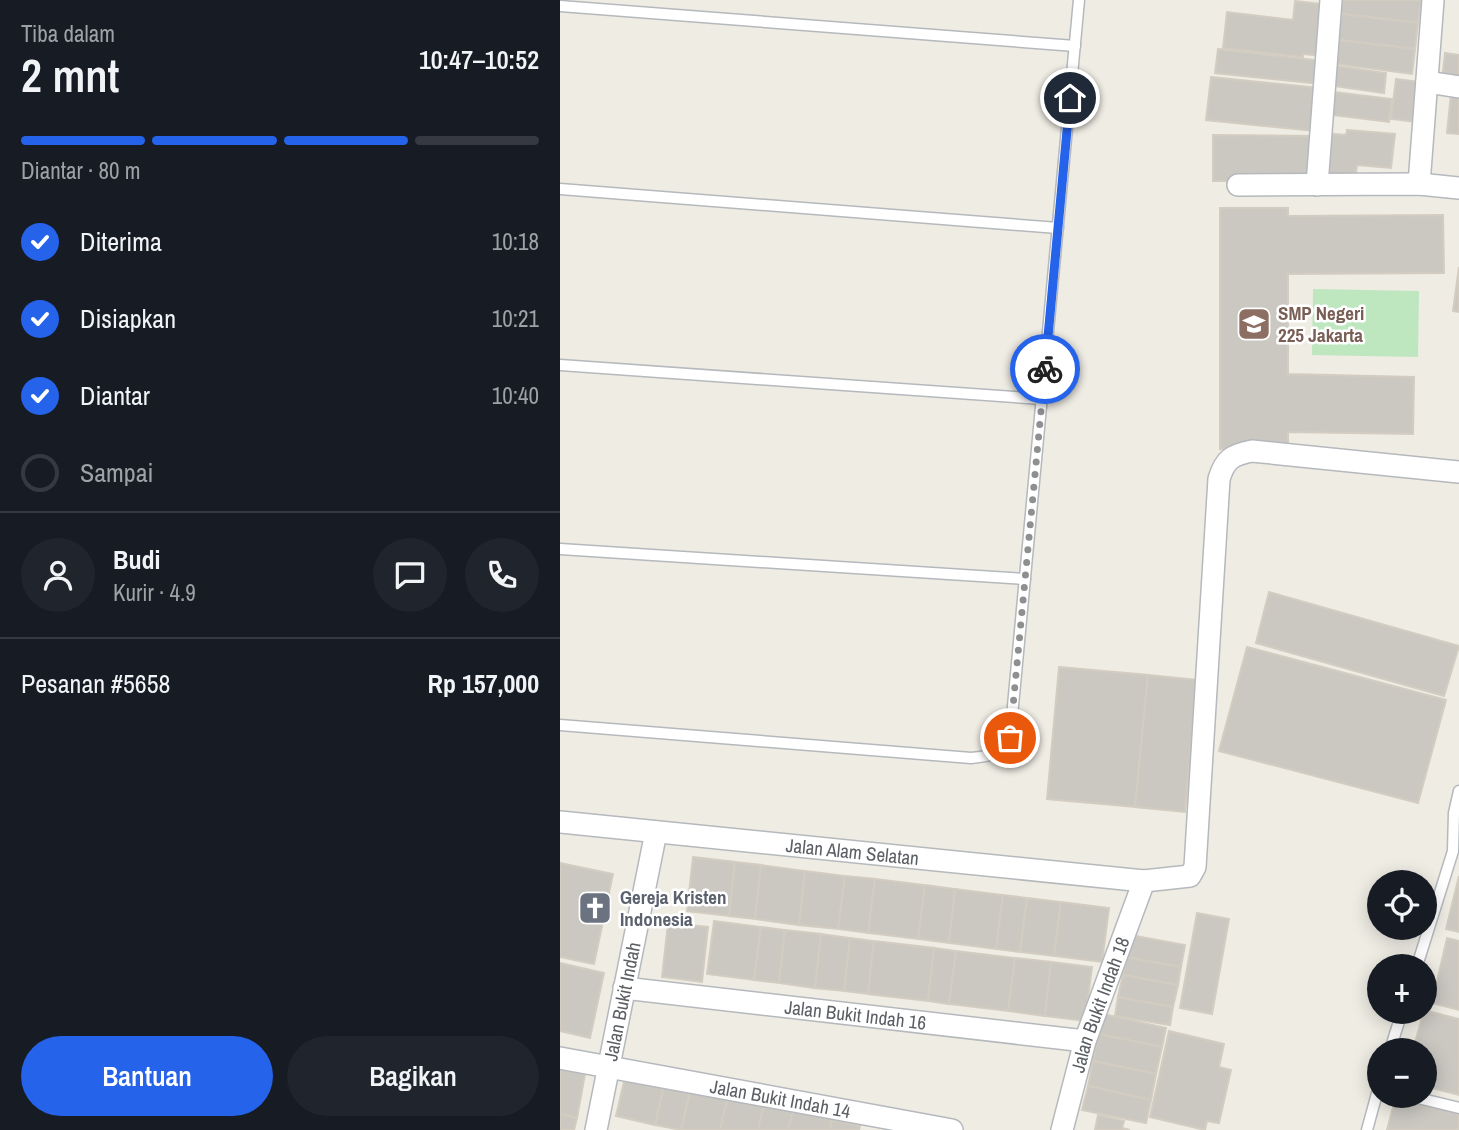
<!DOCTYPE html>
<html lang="id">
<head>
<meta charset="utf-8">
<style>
	body { margin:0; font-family:"Archivo Narrow",sans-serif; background:#20242c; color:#f1f3f6; height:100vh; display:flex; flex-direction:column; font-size:26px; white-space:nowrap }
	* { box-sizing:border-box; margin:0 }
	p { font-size:23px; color:#9ea1a6 }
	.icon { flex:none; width:38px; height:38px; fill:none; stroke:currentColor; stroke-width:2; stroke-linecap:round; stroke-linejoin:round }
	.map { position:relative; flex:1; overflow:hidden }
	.side { display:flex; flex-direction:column; background:#171b24; width:560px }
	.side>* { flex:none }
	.fabs { position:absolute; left:807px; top:870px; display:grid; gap:14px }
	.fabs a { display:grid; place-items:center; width:70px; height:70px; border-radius:50%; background:#171b24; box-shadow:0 4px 18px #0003; font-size:35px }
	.pin { position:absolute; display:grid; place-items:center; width:60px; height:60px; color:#fff; margin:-30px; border:4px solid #fff; border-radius:50%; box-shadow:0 2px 7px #0007 }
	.courier { position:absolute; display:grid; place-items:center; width:70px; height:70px; margin:-35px; border:5px solid #2563eb; border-radius:50%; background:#fff; color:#222; box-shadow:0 2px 9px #0007 }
	.headline em { font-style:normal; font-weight:600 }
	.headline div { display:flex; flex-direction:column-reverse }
	.headline { display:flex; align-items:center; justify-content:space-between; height:119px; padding:0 21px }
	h1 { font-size:46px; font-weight:600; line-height:52px }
	.bar { display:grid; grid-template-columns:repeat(4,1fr); gap:10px 7px; align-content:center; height:84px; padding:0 21px }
	.bar i { height:9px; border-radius:5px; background:#363941 }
	.bar .selected { background:#2563eb }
	.bar p { grid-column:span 4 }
	.line { display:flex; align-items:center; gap:18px; padding:0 21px; border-top:2px solid #363941 }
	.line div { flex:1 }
	.round { display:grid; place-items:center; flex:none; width:74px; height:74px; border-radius:37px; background:#20242c }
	ol { padding:0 21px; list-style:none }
	li { display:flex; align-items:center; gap:21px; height:77px }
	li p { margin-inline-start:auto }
	li .icon { padding:7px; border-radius:50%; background:#2563eb; color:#fff; stroke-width:4 }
	li:last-child { color:#9ea1a6 }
	li i { width:38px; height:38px; border:4px solid #363941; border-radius:50% }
	.action { display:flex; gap:14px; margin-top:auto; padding:14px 21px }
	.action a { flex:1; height:80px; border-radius:42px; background:#2563eb; color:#fff; font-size:28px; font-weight:600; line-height:80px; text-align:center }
	.action a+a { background:#20242c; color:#f1f3f6 }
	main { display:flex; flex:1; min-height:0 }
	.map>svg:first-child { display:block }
</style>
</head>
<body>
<main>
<section class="side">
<div class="headline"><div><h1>2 mnt</h1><p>Tiba dalam</p></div><em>10:47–10:52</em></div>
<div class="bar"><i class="selected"></i><i class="selected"></i><i class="selected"></i><i></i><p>Diantar · 80 m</p></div>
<ol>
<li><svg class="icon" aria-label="check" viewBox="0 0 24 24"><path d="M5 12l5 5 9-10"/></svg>Diterima<p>10:18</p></li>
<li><svg class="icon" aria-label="check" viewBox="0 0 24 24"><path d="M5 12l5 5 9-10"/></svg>Disiapkan<p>10:21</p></li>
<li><svg class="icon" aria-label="check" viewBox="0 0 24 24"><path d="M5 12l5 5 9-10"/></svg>Diantar<p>10:40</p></li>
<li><i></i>Sampai</li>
</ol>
<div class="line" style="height:126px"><a class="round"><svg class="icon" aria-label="person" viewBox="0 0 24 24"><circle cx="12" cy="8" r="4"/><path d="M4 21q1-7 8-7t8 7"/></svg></a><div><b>Budi</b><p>Kurir · 4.9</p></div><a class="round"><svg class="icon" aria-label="chat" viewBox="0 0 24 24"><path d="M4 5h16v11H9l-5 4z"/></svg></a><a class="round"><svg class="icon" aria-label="phone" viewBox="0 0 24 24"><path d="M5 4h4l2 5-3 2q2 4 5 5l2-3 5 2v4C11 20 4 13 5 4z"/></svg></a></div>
<div class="line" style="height:91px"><div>Pesanan #5658</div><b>Rp 157,000</b></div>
<div class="action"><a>Bantuan</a><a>Bagikan</a></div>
</section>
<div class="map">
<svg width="899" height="1130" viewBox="0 0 899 1130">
	<rect width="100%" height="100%" fill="#eeece3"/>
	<polygon fill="#bee6bf" points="753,289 859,291 858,357 752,355"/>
	<g fill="#cbc8c2" stroke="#d3cdc1" stroke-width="2">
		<polygon points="777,0 861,0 858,23 775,13"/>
		<polygon points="735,1 769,5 763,56 743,54 743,57 663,48 667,12 733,20"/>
		<polygon points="775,13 858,23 855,49 772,39"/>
		<polygon points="772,39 855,49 852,74 769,63"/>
		<polygon points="658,49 762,61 760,84 655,73"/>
		<polygon points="885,53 899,55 899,82 882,80"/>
		<polygon points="770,65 826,73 824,93 767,85"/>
		<polygon points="651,77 759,88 754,131 646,120"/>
		<polygon points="836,79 861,82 856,122 831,119"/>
		<polygon points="774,92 832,99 829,122 772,115"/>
		<polygon points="891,94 899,95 899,134 887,133"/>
		<polygon points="787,130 835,134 831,168 797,165 795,180 760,177 764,133 786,135"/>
		<polygon points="653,135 754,136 754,181 653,181"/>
		<polygon points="660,208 728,208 728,216 883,215 884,273 728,274 728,374 854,377 853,434 728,432 728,449 660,449"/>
		<polygon points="899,267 899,312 893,311"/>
		<polygon points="709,592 899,646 884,696 696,643"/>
		<polygon points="687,647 886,700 858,803 659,751"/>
		<polygon points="499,667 588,675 575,807 487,799"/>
		<polygon points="588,675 637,680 625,812 575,807"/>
		<polygon points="133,857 175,862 169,916 127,911"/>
		<polygon points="175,862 201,865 195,919 169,916"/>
		<polygon points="0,863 53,874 34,964 0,957"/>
		<polygon points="201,865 245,871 239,925 195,919"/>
		<polygon points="245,871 285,876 278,929 239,925"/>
		<polygon points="285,876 315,879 308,933 278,929"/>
		<polygon points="899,876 899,932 886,929"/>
		<polygon points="315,879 365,885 358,939 308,933"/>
		<polygon points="365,885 395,889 389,943 358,939"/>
		<polygon points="395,889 443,895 436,949 389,943"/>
		<polygon points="443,895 467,898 460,952 436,949"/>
		<polygon points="467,898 501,902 494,956 460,952"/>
		<polygon points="501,902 549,908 542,962 494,956"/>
		<polygon points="637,913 669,919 652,1014 620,1008"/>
		<polygon points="154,921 201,927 194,980 147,974"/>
		<polygon points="108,923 148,927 142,982 102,977"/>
		<polygon points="201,927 225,930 219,983 194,980"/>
		<polygon points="225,930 261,934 255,988 219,983"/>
		<polygon points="261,934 290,938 284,991 255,988"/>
		<polygon points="570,935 625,945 621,967 566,957"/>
		<polygon points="290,938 314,941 308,994 284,991"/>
		<polygon points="887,938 899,941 899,1010 872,1003"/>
		<polygon points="314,941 374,948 368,1001 308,994"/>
		<polygon points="374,948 396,951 389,1004 368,1001"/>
		<polygon points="396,951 455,958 448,1011 389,1004"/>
		<polygon points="566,957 621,967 618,985 563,975"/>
		<polygon points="455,958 491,962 485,1016 448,1011"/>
		<polygon points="491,962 532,967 525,1021 485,1016"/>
		<polygon points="0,963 44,973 30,1038 0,1031"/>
		<polygon points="563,975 618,985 613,1007 558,997"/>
		<polygon points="558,997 613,1007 610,1025 555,1016"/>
		<polygon points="864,1010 899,1019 899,1095 864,1086 864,1050 853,1050"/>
		<polygon points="543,1014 606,1028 602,1047 539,1034"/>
		<polygon points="609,1031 664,1044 659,1067 671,1070 659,1123 647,1121 645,1130 590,1117"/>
		<polygon points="539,1034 602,1047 596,1074 533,1061"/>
		<polygon points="533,1061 596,1074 591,1100 528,1086"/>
		<polygon points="0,1069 25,1074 17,1118 0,1114"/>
		<polygon points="66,1073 105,1082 95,1125 56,1116"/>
		<polygon points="105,1082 131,1088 121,1130 95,1125"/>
		<polygon points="528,1086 591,1100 586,1123 522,1110"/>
		<polygon points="131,1088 168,1096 160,1130 121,1130"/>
		<polygon points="168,1096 204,1104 198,1130 160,1130"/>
		<polygon points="836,1096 899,1111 899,1130 827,1130"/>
		<polygon points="204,1104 233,1111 228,1130 198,1130"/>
		<polygon points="233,1111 272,1120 270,1130 228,1130"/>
		<polygon points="0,1114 17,1118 14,1130 0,1130"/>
		<polygon points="538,1115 564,1121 562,1128 570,1130 535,1130"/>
		<polygon points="272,1120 300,1126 299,1130 270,1130"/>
	</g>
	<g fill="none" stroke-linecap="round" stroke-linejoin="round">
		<defs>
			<g id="lane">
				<polyline points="0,6 515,46"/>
				<polyline points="0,189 498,228"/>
				<polyline points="0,365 482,399"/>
				<polyline points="0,549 465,579"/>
				<path d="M0,725l411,33c19,-2 29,-3 39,-20l69,-738"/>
				<polyline points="857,966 893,851 894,813 899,791"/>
				<polyline points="830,1050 842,1012"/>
				<polyline points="850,1096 899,1108"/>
				<polyline points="807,1130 819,1086"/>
			</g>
			<g id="street">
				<polyline points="867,82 899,87"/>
				<polyline points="859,184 873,0"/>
				<polyline points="678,185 859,184 899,188"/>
				<polyline points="757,185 771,0"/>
				<path id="s1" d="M0,822l584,59 46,-5 5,-9 24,-388c6,-20 13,-24 33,-28l207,21"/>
				<path id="s2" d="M64,988l461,53"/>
				<path id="s3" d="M0,1058l392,72"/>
				<path id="s4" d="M36,1130l60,-298"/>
				<path id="s5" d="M502,1130l23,-89 59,-160"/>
			</g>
		</defs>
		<use href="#lane" stroke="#b5b9bd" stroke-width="13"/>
		<use href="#street" stroke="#b5b9bd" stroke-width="24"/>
		<use href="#lane" stroke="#fff" stroke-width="10"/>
		<use href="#street" stroke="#fff" stroke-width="21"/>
	</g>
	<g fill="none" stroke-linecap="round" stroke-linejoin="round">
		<polyline stroke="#8e9090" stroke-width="7" stroke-dasharray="0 12.6" points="450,738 485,369"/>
		<polyline stroke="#2563eb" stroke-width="9" points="485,369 510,98"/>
	</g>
	<defs>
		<symbol id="school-square" viewBox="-11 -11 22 22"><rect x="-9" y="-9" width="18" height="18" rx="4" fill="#8d6e63" stroke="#fff"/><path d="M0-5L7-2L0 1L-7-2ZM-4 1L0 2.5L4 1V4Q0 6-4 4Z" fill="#fff"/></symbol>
		<symbol id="church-square" viewBox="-11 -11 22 22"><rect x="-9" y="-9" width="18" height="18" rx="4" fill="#6b7280" stroke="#fff"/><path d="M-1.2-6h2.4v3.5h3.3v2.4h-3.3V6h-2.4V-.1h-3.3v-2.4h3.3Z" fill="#fff"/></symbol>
	</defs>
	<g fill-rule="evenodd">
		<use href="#school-square" x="675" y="305" width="38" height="38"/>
		<use href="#church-square" x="16" y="889" width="38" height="38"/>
	</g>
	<g text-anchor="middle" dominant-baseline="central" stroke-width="5" stroke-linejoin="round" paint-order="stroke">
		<g font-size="19" font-weight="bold" fill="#785e54" stroke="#fff" text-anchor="start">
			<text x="718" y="313">SMP Negeri<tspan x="718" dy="22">225 Jakarta</tspan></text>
		</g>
		<g font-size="19" fill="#5b5f64" stroke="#fff">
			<text stroke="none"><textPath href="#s1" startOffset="294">Jalan Alam Selatan</textPath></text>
			<text stroke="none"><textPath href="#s4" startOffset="131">Jalan Bukit Indah</textPath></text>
			<text stroke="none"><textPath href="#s5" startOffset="131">Jalan Bukit Indah 18</textPath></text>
			<text stroke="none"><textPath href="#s2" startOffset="233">Jalan Bukit Indah 16</textPath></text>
			<text stroke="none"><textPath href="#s3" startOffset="224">Jalan Bukit Indah 14</textPath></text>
		</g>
		<g font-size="19" font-weight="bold" fill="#5b616d" stroke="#fff" text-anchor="start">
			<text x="60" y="897">Gereja Kristen<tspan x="60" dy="22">Indonesia</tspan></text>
		</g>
	</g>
</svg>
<div class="fabs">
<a><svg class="icon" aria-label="locate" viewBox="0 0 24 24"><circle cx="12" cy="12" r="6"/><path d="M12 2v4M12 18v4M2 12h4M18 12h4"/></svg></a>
<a>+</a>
<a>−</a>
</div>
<div class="pin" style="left:450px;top:738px;background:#ea580c"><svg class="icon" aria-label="bag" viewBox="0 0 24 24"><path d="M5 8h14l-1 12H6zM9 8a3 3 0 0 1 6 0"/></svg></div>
<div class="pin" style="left:510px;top:98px;background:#1f2937"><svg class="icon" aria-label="home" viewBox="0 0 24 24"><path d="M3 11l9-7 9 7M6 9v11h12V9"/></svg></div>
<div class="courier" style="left:485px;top:369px"><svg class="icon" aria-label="bike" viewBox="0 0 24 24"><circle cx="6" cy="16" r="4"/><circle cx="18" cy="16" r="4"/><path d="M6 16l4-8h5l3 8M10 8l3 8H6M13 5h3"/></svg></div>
</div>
</main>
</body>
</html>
